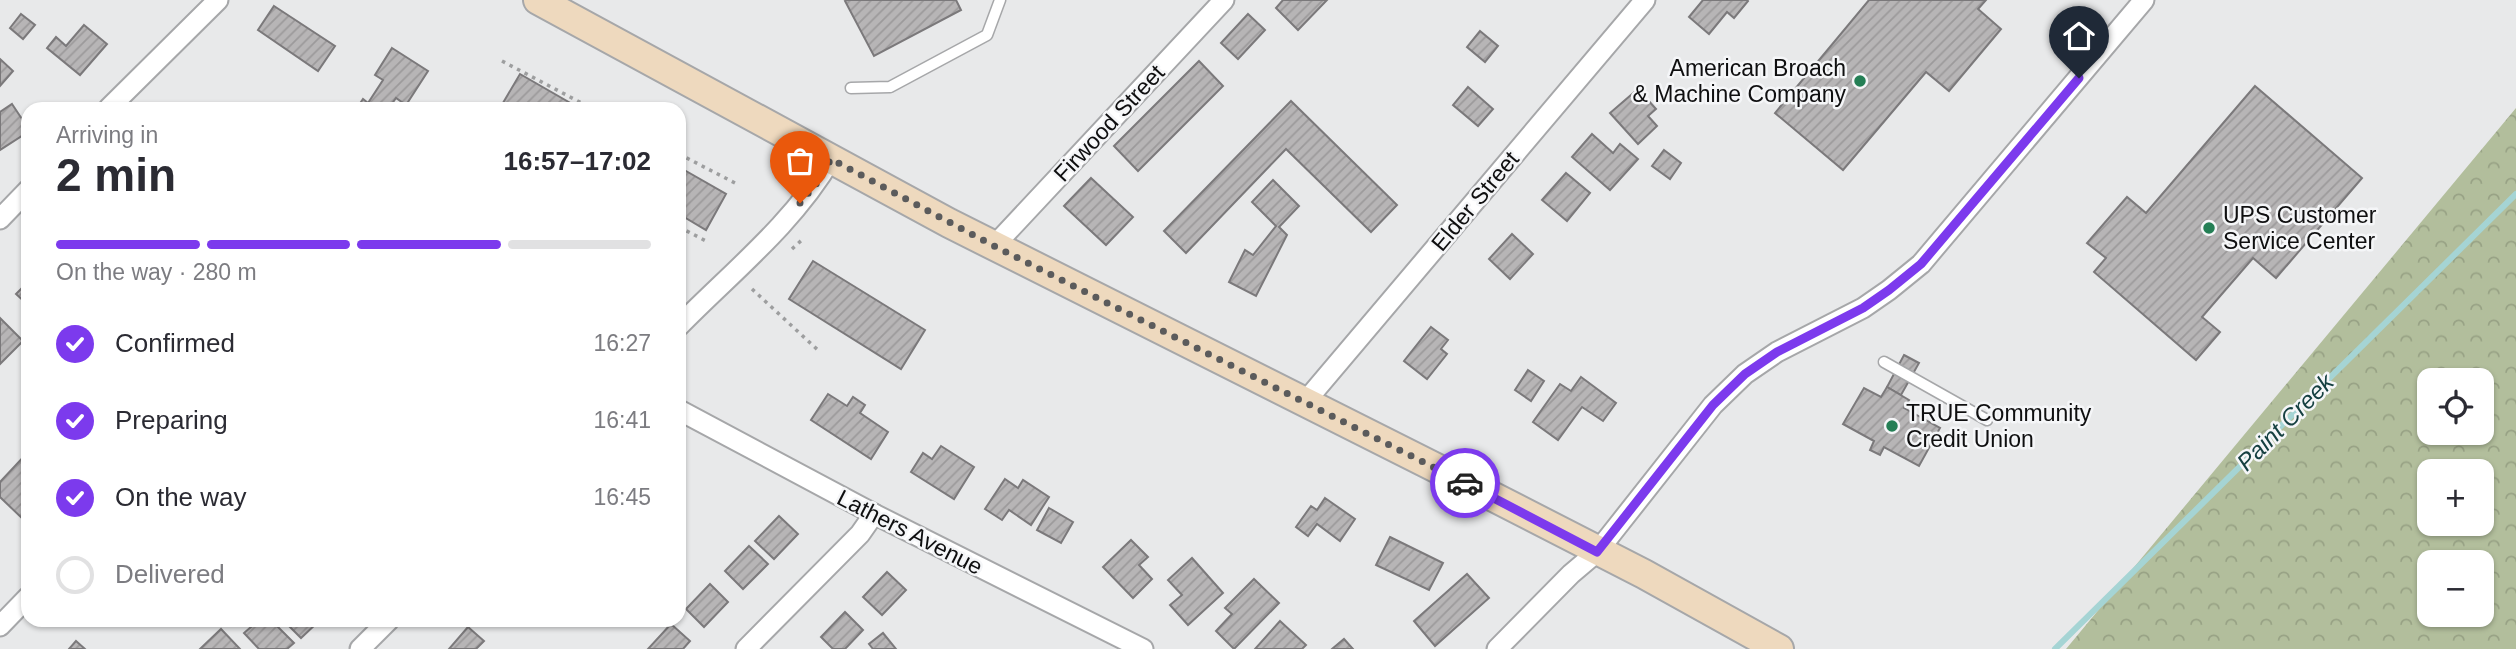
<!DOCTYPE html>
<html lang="en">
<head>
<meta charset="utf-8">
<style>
	body { margin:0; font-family:Arial,sans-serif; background:#f7f7f7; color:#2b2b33; height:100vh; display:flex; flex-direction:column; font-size:26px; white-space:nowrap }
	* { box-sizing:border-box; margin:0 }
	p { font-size:23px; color:#7c7c81 }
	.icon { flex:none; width:38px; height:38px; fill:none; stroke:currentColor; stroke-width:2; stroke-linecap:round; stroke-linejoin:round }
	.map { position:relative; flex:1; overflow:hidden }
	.sheet { position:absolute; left:21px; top:102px; width:665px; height:525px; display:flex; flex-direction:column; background:#fff; border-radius:21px; box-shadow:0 2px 5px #0004 }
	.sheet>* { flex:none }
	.buttons { position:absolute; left:2417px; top:368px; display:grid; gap:14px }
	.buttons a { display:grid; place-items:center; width:77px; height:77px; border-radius:14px; background:#fff; box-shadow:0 2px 5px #0004; font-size:35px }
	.pin { position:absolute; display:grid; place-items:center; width:60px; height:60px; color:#fff; margin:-72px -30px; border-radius:50% 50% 50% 0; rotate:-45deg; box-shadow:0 0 7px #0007 }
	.pin .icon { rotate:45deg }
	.courier { position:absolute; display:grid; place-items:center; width:70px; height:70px; margin:-35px; border:5px solid #7c3aed; border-radius:50%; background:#fff; color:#222; box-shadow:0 2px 9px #0007 }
	.headline em { font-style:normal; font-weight:700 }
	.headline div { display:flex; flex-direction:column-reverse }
	.headline { display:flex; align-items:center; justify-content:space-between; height:119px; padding:0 35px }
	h1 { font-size:46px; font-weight:700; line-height:52px }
	.bar { display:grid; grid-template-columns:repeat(4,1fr); gap:10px 7px; align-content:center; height:84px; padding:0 35px }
	.bar i { height:9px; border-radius:5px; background:#e1e1e2 }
	.bar .selected { background:#7c3aed }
	.bar p { grid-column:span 4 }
	ol { padding:0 35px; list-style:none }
	li { display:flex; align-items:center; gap:21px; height:77px }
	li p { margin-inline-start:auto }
	li .icon { padding:7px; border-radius:50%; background:#7c3aed; color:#fff; stroke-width:4 }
	li:last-child { color:#7c7c81 }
	li i { width:38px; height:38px; border:4px solid #e1e1e2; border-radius:50% }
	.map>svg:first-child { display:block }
</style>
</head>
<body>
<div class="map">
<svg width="2516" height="649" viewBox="0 0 2516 649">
	<defs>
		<pattern id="forest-crowns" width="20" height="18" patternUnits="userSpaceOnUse" patternTransform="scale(1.75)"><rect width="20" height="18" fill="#b2be9c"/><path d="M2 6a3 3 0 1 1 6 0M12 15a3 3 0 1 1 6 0" fill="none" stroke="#98a285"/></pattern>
		<pattern id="building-hatch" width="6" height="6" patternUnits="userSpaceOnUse" patternTransform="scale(1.75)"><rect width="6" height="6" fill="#b7b5b6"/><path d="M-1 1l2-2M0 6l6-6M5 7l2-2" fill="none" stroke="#9c9a9b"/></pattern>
	</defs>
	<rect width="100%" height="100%" fill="#e8e9ea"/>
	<path fill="url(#forest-crowns)" fill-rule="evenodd" d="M2516,108v541h-450zM2429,380h53v52h-53zM2429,471h53v52h-53zM2429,562h53v52h-53z"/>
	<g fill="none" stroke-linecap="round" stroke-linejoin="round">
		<polyline stroke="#a5d4d4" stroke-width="6" points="2055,649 2516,194"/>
	</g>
	<g fill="url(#building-hatch)" stroke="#7b797b" stroke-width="2">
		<polygon points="847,0 956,0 961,10 874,56 845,1"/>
		<polygon points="1283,0 1327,0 1298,30 1276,8"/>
		<polygon points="1703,0 1747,0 1748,1 1734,18 1727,12 1709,34 1689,17"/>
		<polygon points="1869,0 1986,0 1978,9 2001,29 1949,91 1926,72 1843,170 1775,113"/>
		<polygon points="274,6 335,46 318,71 258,30"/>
		<polygon points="21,14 35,25 23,39 10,28"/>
		<polygon points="1248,14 1265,30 1238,59 1221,43"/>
		<polygon points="84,25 107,44 80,75 47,48 56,37 66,46"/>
		<polygon points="1480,31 1498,46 1485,62 1467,47"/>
		<polygon points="392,48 428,71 406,105 396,98 389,108 357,108 363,99 368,103 383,80 375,75"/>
		<polygon points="0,59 13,71 0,86"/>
		<polygon points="1199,61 1223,86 1138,171 1114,146"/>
		<polygon points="520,74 579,108 500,108"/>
		<polygon points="2255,86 2362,178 2276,278 2253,258 2202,317 2220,332 2196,360 2094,272 2106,258 2087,243 2127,197 2146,213"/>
		<polygon points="1468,87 1493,109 1478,126 1453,105"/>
		<polygon points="1638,89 1656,109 1648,116 1657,126 1638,144 1610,113"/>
		<polygon points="1291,101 1397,205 1371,232 1286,149 1186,253 1164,231"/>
		<polygon points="12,104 28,128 28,132 0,150 0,112"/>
		<polygon points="1592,134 1613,153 1620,144 1638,159 1610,190 1572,157"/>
		<polygon points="1664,150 1681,163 1670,179 1652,166"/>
		<polygon points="679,167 726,194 706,230 679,214"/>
		<polygon points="1566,173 1590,193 1567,221 1542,200"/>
		<polygon points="1091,178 1133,217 1106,245 1064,206"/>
		<polygon points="1273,180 1299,206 1279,227 1287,235 1256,296 1229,282 1245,250 1253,255 1276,226 1252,202"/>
		<polygon points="1512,234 1533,254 1510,279 1489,259"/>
		<polygon points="813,261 925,330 901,369 789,299"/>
		<polygon points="28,282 28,305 16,294"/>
		<polygon points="0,318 23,341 0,364"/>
		<polygon points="1431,327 1448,340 1441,349 1447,354 1427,379 1404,361"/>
		<polygon points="1904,355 1919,363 1901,395 1887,387"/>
		<polygon points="1528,370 1544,381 1531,401 1515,390"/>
		<polygon points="1581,377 1616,403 1603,421 1582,407 1558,440 1533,422 1560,384 1571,391"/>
		<polygon points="1887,387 1909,400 1904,408 1940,428 1919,466 1884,447 1880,455 1870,450 1874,441 1843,424 1864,388 1881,397"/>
		<polygon points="828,394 847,406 853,397 865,405 860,413 888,432 871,459 811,420"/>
		<polygon points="941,446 974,467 954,499 911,472 923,453 932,459"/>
		<polygon points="28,452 28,524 0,497 0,482"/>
		<polygon points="1005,479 1018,488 1023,480 1049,497 1031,525 1009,510 1002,520 985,509"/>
		<polygon points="1325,498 1355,519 1340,541 1317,524 1308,536 1296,527 1311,506 1317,510"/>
		<polygon points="1049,508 1073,522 1061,543 1037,530"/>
		<polygon points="779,516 798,534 774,559 755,541"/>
		<polygon points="1390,537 1443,563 1429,590 1376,565"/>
		<polygon points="1131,540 1148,557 1139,565 1152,579 1133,598 1103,567"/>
		<polygon points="749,546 768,564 743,589 725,571"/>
		<polygon points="1192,558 1223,593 1188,625 1170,605 1182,595 1168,580"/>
		<polygon points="887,572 906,590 882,615 863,597"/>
		<polygon points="1467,574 1489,598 1435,646 1414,621"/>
		<polygon points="1254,579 1279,603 1234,649 1216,631 1232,614 1225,608"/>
		<polygon points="710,584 728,602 704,627 686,609"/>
		<polygon points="845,612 863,630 845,649 833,649 821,637"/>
		<polygon points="259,620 271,620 294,643 287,649 259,649 244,633"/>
		<polygon points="283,620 316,620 318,622 301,638"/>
		<polygon points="1280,621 1306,645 1302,649 1255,649"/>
		<polygon points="671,624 690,641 683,649 648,649"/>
		<polygon points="468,627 484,641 476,649 449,649"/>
		<polygon points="221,629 240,649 200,649"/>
		<polygon points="883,633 896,649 873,649 869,644"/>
		<polygon points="1344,639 1353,649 1332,649"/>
		<polygon points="76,641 85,649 69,649"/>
	</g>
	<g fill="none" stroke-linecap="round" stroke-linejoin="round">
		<defs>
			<g id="service">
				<polyline points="851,88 890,87 987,35 1000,0"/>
				<polyline points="1884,362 1987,420"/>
			</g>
			<g id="minor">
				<polyline points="109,108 218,0"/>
				<polyline points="0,219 28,190"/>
				<polyline points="994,246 1224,0"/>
				<path d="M679,326c52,-53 114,-102 152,-167"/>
				<polyline points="1305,402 1645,0"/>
				<polyline points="679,410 874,514 1143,649"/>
				<polyline points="0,626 28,597"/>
				<polyline points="360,649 389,620"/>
				<polyline points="746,649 860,534 874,514"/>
				<polyline points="1497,649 1571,574 1597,552 1713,405 1745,374 1777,352 1863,308 1889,290 1921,264 2144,0"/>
			</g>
			<polyline id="secondary" points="538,0 949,223 1482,491 1644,574 1779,649"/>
		</defs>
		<use href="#service" stroke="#a6a7a9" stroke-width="13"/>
		<use href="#minor" stroke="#a6a7a9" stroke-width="23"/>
		<use href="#secondary" stroke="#a6a7a9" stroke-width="32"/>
		<g stroke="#9d9e9f" stroke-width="3.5" stroke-dasharray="3.5 5" stroke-linecap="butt">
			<polyline points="502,61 591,108"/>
			<polyline points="679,154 735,183"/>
			<polyline points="679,227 708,242"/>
			<polyline points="792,249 804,238"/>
			<polyline points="752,289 820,352"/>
		</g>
		<use href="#service" stroke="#fff" stroke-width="10"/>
		<use href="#minor" stroke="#fff" stroke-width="19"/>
		<use href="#secondary" stroke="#eed9be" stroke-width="28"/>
	</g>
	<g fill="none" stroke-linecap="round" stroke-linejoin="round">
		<polyline stroke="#5b5b5c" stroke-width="7" stroke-dasharray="0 12.6" points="800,203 816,184 831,159 994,246 1465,483"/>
		<polyline stroke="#7c3aed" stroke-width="9" points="1465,483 1597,552 1713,405 1745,374 1777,352 1863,308 1889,290 1921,264 2079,78"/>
	</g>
	<g fill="#247f55" stroke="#f5f6f8" stroke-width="2.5">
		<circle cx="1860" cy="81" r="7"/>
		<circle cx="2209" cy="228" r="7"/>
		<circle cx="1892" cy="426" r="7"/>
	</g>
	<g text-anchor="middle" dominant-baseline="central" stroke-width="5" stroke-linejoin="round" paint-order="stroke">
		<g font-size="23" fill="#0f0f10" stroke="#f5f6f8" text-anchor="start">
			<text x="1846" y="68" text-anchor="end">American Broach<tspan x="1846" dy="26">&amp; Machine Company</tspan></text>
			<text x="2223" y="215">UPS Customer<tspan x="2223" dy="26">Service Center</tspan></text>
			<text x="1906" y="413">TRUE Community<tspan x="1906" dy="26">Credit Union</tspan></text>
		</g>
		<g font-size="23" fill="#0f0f10" stroke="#f5f6f8">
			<text transform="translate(1109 123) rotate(-47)">Firwood Street</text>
			<text transform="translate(1475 201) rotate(-50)">Elder Street</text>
			<text transform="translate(910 532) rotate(27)">Lathers Avenue</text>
		</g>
		<g font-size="24" font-style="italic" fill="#154041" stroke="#f5f6f8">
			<text transform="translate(2285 422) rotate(-45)">Paint Creek</text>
		</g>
	</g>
</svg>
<div class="buttons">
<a><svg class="icon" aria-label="locate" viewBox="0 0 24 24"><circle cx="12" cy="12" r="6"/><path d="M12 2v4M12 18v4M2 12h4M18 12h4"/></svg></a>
<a>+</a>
<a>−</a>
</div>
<div class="pin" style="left:800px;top:203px;background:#ea580c"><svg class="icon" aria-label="bag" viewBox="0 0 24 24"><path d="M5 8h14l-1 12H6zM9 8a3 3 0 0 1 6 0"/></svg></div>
<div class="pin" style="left:2079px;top:78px;background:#1f2937"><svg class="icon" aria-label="home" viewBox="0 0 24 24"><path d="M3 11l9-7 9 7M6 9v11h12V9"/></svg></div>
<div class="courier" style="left:1465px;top:483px"><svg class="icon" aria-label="car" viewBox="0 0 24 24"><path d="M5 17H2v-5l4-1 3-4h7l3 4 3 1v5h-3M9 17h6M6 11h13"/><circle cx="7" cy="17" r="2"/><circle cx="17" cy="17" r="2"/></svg></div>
<section class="sheet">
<div class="headline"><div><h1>2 min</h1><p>Arriving in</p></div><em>16:57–17:02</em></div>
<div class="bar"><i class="selected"></i><i class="selected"></i><i class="selected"></i><i></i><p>On the way · 280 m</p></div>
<ol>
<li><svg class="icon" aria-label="check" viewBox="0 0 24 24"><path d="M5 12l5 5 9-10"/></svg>Confirmed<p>16:27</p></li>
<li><svg class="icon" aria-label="check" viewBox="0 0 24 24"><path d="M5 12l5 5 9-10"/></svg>Preparing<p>16:41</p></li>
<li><svg class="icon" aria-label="check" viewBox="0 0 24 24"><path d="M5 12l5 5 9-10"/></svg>On the way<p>16:45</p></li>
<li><i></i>Delivered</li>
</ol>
</section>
</div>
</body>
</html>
